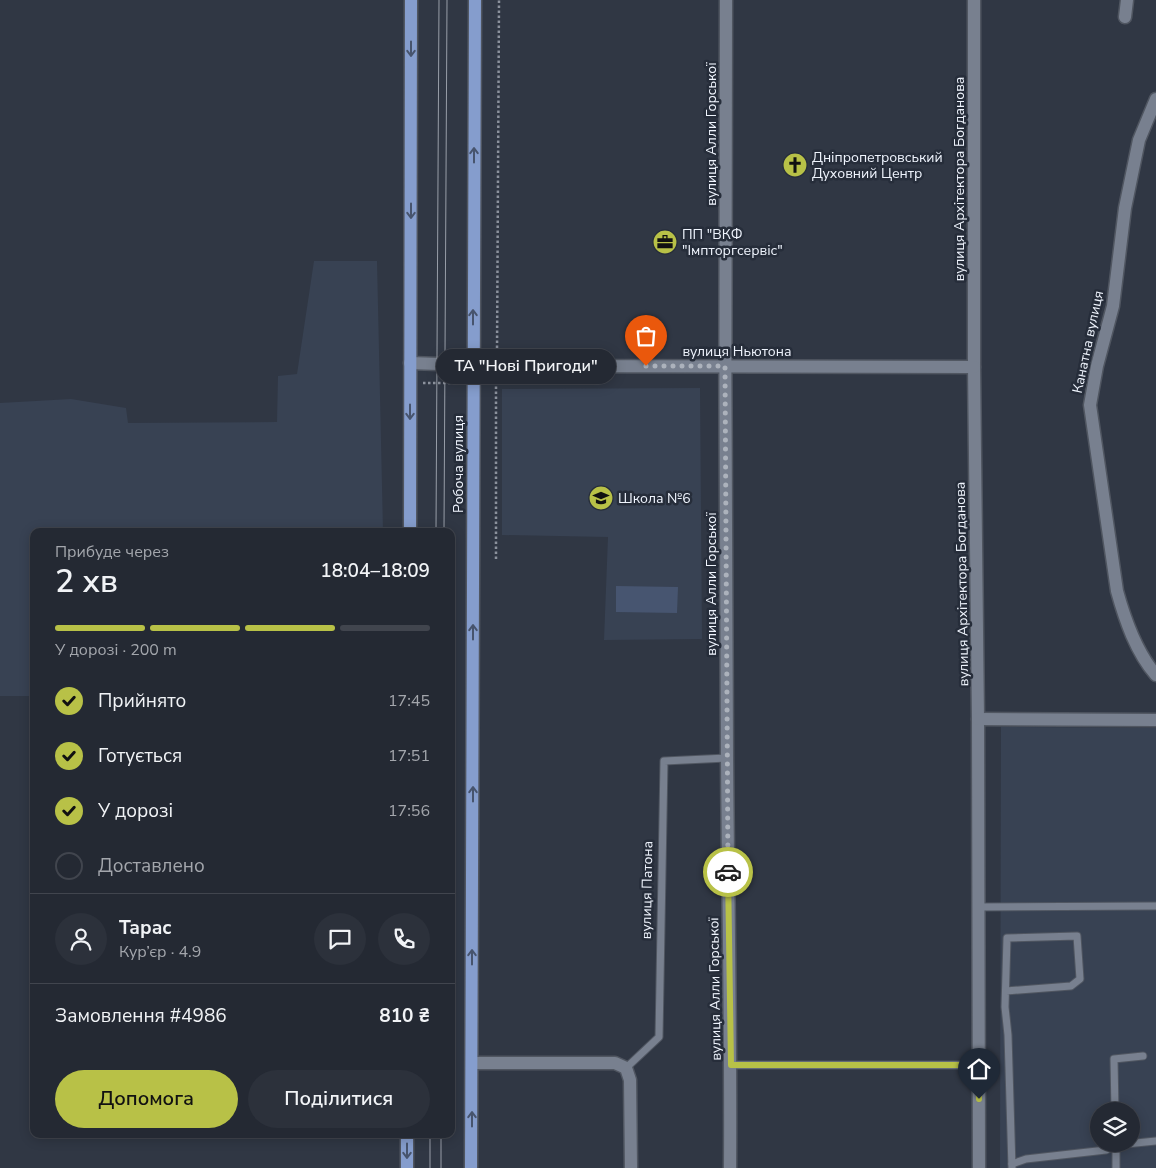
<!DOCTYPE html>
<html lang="uk">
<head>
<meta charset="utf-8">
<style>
	body { margin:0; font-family:"Nunito Sans",sans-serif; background:#2c313b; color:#f1f3f6; height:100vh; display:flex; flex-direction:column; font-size:19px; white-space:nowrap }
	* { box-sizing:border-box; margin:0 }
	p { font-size:16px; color:#a3a6ac }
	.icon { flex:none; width:28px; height:28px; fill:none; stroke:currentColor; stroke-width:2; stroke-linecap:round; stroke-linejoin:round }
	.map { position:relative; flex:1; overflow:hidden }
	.panel { position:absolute; left:30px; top:528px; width:425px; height:610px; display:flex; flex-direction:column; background:#242933; border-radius:10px; box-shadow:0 2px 12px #0003,0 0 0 1px #41454e }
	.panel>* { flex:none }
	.fabs { position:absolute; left:1090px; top:1102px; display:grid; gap:10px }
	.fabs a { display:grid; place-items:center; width:50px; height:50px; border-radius:50%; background:#242933; box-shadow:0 2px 12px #0003,0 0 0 1px #41454e; font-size:25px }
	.pin { position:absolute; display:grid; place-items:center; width:42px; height:42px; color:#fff; margin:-51px -21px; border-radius:50% 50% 50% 0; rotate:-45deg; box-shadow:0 0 5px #0007 }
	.pin .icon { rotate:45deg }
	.courier { position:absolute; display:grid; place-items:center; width:50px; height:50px; margin:-25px; border:4px solid #b8c147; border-radius:50%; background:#fff; color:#222; box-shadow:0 1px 6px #0007 }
	.bubble { position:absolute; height:35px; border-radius:18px; background:#242933; box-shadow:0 2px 12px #0003,0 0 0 1px #41454e; font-size:16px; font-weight:600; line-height:35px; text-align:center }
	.summary em { font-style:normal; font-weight:600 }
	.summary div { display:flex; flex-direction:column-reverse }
	.summary { display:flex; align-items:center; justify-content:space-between; height:85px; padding:0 25px }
	h1 { font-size:32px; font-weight:600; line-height:38px }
	.bar { display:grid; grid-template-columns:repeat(4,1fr); gap:8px 5px; align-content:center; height:60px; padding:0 25px }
	.bar i { height:6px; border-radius:4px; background:#41454e }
	.bar .selected { background:#b8c147 }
	.bar p { grid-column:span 4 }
	.line { display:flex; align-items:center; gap:12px; padding:0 25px; border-top:1px solid #41454e }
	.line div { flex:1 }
	.round { display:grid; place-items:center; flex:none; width:52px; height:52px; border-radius:26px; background:#2c313b }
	ol { padding:0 25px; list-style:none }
	li { display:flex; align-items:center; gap:15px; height:55px }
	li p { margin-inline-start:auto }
	li .icon { padding:5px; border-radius:50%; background:#b8c147; color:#111; stroke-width:4 }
	li:last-child { color:#a3a6ac }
	li i { width:28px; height:28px; border:2px solid #41454e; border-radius:50% }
	.cta { display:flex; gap:10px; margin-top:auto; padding:10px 25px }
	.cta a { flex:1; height:58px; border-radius:30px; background:#b8c147; color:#111; font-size:20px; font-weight:600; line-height:58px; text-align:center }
	.cta a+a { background:#2c313b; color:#f1f3f6 }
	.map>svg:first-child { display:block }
</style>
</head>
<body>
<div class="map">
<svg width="1156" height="1168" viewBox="0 0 1156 1168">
	<rect width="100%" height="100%" fill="#303744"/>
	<g fill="#384253" fill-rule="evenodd">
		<polygon points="314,261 377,261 383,531 34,531 34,696 0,696 0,403 71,399 126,408 128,423 277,422 278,376 297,374"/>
		<polygon points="700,388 702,639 604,640 608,537 502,535 502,389"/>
		<path d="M1001,727l155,1v440h-156zM1099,1111h32v33h-32z"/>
	</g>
	<polygon fill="#475570" points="616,586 678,587 677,613 616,612"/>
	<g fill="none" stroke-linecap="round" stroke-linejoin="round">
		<defs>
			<g id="service">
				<polyline points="978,907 1156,906"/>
				<polyline points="1006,991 1071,986 1080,979 1077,936 1007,938 1005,1007 1008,1035 1012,1168"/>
				<polyline points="731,1065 978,1065"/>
				<polyline points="626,1068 659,1037 664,761 727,758"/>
				<polyline points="1115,1111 1114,1059 1143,1056"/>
				<polyline points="1116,1144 1116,1168"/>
				<polyline points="1012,1164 1026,1159 1106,1150 1116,1145 1156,1141"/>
			</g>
			<g id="minor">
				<path d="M726,0c-1,252 -1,505 1,757 1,137 4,274 3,411"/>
				<polyline points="974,0 974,367 978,719 979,1168"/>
				<polyline points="1125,17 1127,0"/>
				<path d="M1156,99l-17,41 -14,68 -12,98 -16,60 -7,39 27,186c8,29 19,61 39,84"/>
				<polyline points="410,363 497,366 974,367"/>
				<polyline points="978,719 1156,720"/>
				<polyline points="472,1063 615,1063 626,1068 630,1080 631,1168"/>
			</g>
			<g id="primary">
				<polyline points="410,531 411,0"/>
				<polyline points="407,1168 407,1134"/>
				<polyline points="471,1168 475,0"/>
			</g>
		</defs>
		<use href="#service" stroke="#505661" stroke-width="9"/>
		<use href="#minor" stroke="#505661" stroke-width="15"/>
		<use href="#primary" stroke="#505661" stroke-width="15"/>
		<g stroke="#8c929d" stroke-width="2.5" stroke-dasharray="2.5 2.5" stroke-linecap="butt">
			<polyline points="497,353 499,0"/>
			<polyline points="423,383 460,383"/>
			<polyline points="496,559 496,379"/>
		</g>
		<use href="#service" stroke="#78808f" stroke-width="7"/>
		<use href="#minor" stroke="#78808f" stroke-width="12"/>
		<use href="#primary" stroke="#859dcd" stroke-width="12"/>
		<g stroke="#989ea8" stroke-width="1">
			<polyline points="436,531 439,0"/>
			<polyline points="444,531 447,0"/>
			<polyline points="430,1168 430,1134"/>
			<polyline points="441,1168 441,1134"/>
		</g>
	</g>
	<defs><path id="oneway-shaft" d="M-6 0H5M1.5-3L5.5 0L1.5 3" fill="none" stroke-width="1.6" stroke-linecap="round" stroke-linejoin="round" transform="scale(1.25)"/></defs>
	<g stroke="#47546d">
		<use href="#oneway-shaft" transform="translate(411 49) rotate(90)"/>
		<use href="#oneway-shaft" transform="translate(474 155) rotate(-90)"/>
		<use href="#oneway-shaft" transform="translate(411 211) rotate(90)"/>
		<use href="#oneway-shaft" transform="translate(473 317) rotate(-90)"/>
		<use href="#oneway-shaft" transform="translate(410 412) rotate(90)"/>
		<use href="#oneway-shaft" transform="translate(473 632) rotate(-90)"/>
		<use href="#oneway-shaft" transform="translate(473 794) rotate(-90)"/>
		<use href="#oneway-shaft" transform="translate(472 957) rotate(-90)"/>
		<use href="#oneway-shaft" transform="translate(472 1119) rotate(-90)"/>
		<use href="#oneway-shaft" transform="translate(407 1151) rotate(90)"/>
	</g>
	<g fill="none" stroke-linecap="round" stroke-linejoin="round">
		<polyline stroke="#acb2bc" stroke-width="5" stroke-dasharray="0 9" points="646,366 725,366 728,872"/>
		<polyline stroke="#b8c147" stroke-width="6" points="728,872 731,1065 978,1065 979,1099"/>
	</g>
	<defs>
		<symbol id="church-disc" viewBox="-11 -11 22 22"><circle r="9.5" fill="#b8c147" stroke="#262d3a"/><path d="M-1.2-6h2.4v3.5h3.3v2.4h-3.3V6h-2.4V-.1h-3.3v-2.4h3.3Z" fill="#111"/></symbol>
		<symbol id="office-disc" viewBox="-11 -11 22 22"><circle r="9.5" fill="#b8c147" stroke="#262d3a"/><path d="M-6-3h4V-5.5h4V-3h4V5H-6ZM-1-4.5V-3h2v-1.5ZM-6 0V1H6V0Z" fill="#111"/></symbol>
		<symbol id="school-disc" viewBox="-11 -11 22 22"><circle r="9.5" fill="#b8c147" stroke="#262d3a"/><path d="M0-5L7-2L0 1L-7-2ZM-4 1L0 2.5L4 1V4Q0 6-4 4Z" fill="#111"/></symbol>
	</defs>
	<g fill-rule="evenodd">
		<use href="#church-disc" x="781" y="151" width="28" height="28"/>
		<use href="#office-disc" x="651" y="228" width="28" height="28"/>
		<use href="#school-disc" x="587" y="484" width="28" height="28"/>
	</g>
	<g text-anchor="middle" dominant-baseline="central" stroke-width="5" stroke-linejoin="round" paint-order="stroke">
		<g font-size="14" fill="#eff4fd" stroke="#262d3a">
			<text transform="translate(711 134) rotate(-90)">вулиця Алли Горської</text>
			<text transform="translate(959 179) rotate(-90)">вулиця Архітектора Богданова</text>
			<text transform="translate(1088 342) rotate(-78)">Канатна вулиця</text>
			<text x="737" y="351">вулиця Ньютона</text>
			<text transform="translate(458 464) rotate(-90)">Робоча вулиця</text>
			<text transform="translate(711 584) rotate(-90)">вулиця Алли Горської</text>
			<text transform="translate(962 584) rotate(-91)">вулиця Архітектора Богданова</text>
			<text transform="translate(647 890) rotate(-89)">вулиця Патона</text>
			<text transform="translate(715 989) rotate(-91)">вулиця Алли Горської</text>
		</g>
		<g font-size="14" fill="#eff4fd" stroke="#262d3a" text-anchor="start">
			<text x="812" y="157">Дніпропетровський<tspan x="812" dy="16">Духовний Центр</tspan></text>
			<text x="682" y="234">ПП "ВКФ<tspan x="682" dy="16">"Імпторгсервіс"</tspan></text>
			<text x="618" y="498">Школа №6</text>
		</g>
	</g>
</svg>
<div class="fabs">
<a><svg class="icon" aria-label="layers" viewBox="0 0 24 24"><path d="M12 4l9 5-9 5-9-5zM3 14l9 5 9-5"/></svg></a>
</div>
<div class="pin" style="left:646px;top:366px;background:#ea580c"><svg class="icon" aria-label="bag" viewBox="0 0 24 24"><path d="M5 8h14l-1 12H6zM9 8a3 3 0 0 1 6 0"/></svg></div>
<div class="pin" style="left:979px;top:1099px;background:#1f2937"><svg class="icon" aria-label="home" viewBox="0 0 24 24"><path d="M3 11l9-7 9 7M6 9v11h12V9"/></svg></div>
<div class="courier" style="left:728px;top:872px"><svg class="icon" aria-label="car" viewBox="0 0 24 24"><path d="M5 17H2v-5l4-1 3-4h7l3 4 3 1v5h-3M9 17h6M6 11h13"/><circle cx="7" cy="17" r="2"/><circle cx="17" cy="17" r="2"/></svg></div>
<div class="bubble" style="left:436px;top:349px;width:180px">ТА &quot;Нові Пригоди&quot;</div>
<section class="panel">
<div class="summary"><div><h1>2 хв</h1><p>Прибуде через</p></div><em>18:04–18:09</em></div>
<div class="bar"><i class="selected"></i><i class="selected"></i><i class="selected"></i><i></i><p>У дорозі · 200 m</p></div>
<ol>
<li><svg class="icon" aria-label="check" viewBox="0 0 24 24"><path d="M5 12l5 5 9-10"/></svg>Прийнято<p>17:45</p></li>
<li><svg class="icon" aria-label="check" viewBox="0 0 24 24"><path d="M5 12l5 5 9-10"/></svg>Готується<p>17:51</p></li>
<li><svg class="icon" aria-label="check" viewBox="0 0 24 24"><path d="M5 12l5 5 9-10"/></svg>У дорозі<p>17:56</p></li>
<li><i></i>Доставлено</li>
</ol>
<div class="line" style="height:90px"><a class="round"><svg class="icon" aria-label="person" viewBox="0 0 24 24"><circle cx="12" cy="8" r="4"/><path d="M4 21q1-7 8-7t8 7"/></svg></a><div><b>Тарас</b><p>Кур’єр · 4.9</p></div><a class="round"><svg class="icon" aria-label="chat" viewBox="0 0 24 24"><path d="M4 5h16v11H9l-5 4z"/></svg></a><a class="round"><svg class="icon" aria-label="phone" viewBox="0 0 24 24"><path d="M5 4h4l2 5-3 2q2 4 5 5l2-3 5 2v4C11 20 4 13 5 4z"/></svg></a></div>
<div class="line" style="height:65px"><div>Замовлення #4986</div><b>810 ₴</b></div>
<div class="cta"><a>Допомога</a><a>Поділитися</a></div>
</section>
</div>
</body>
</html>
